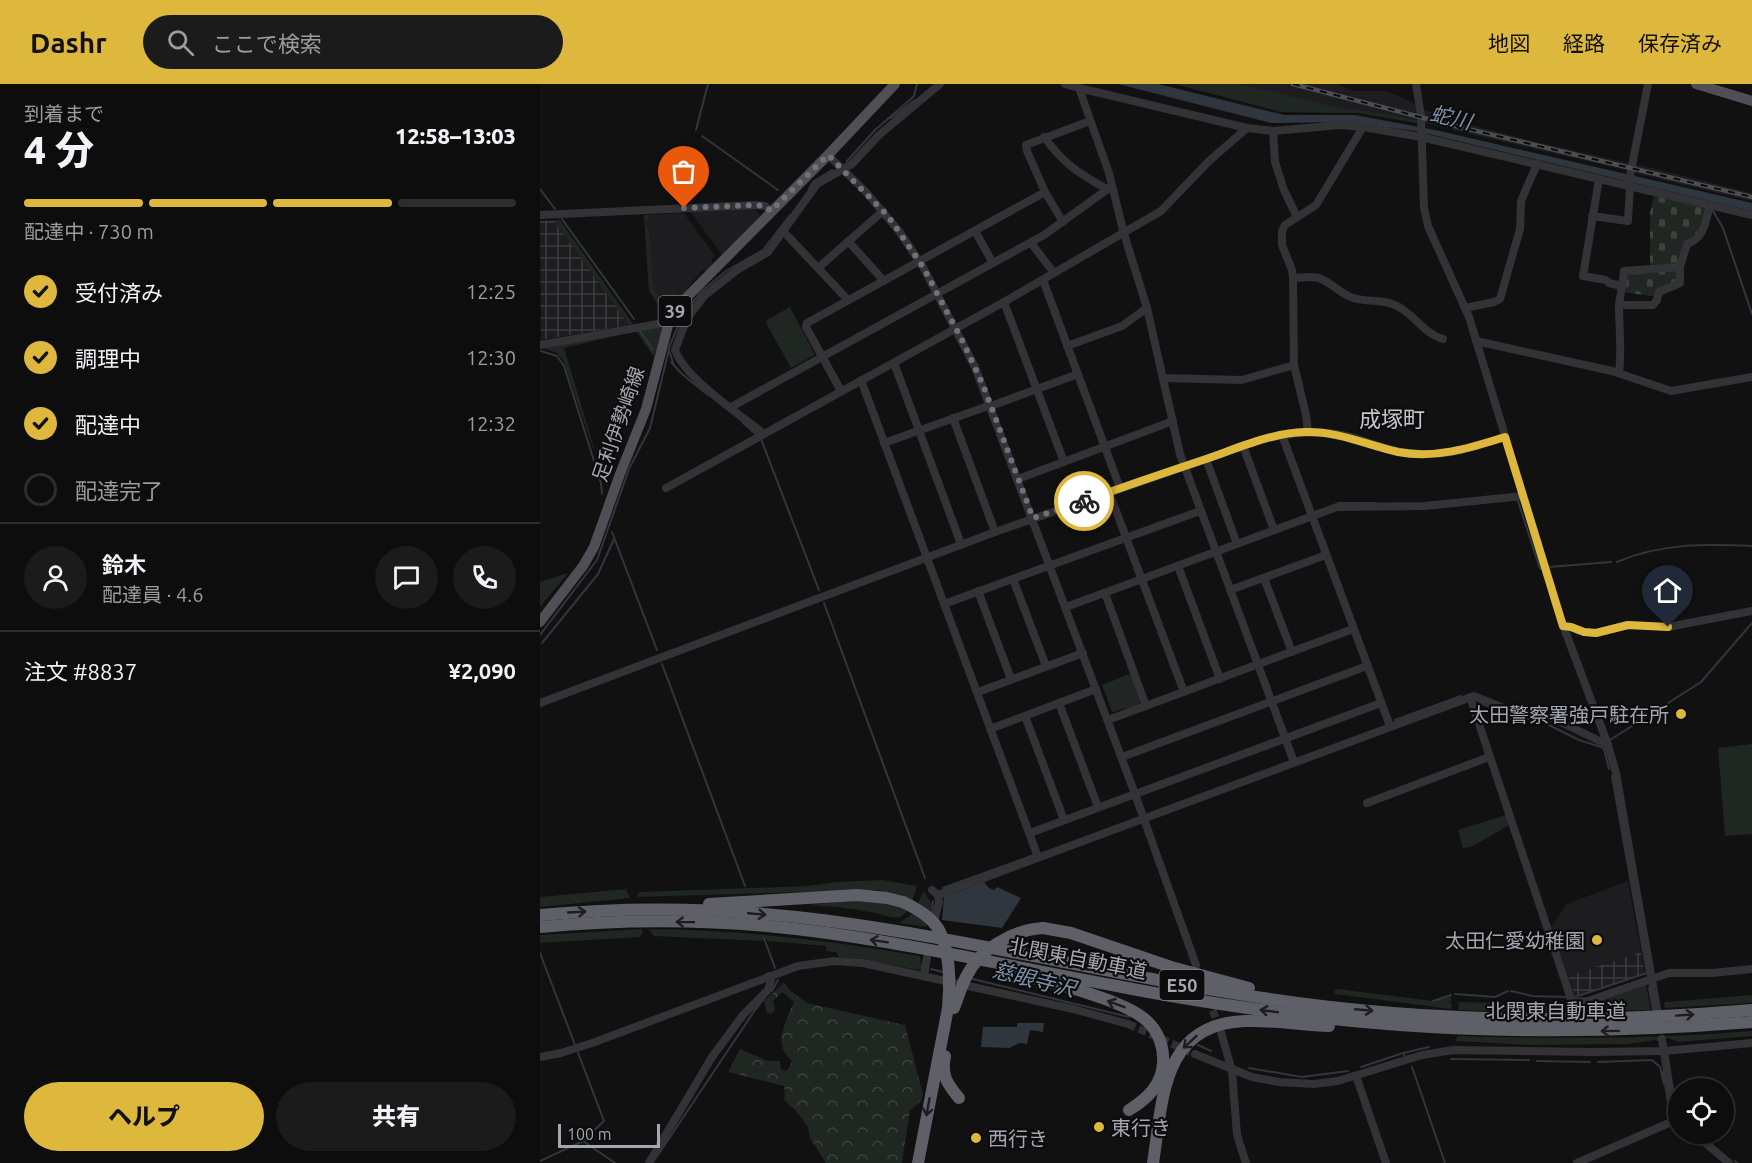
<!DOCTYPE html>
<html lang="ja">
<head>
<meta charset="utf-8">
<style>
	body { margin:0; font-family:Ubuntu,"Noto Sans JP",sans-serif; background:#1b1b1c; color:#f1f3f6; height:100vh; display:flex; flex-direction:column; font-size:22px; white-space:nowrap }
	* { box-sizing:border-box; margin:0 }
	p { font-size:20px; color:#9a9c9e }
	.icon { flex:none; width:33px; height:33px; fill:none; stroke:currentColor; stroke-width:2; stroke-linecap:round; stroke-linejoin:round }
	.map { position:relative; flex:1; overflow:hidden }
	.side { display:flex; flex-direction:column; background:#0d0d0e; width:540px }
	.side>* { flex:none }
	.tools { position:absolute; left:1128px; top:994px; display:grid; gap:12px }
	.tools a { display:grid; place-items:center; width:66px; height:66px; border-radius:50%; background:#0d0d0e; box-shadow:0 2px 4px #0004,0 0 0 2px #2d2d2e; font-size:30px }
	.scale { position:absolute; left:18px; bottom:15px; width:102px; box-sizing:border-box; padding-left:6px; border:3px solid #a4a6b1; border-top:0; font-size:16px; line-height:21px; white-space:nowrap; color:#a4a6b1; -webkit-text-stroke:4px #0c0c0d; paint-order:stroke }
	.pin { position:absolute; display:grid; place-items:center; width:51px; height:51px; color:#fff; margin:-62px -26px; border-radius:50% 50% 50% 0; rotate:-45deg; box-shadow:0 0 6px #0007 }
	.pin .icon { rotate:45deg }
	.courier { position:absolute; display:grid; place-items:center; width:60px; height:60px; margin:-30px; border:4px solid #deb73d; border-radius:50%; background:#fff; color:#222; box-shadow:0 2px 8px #0007 }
	.overview em { font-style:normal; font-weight:800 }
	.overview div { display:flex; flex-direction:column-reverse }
	.overview { display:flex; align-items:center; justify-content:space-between; height:102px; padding:0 24px }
	h1 { font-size:39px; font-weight:800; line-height:45px }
	.bar { display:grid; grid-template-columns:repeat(4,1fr); gap:9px 6px; align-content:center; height:72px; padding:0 24px }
	.bar i { height:8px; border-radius:4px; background:#2d2d2e }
	.bar .active { background:#deb73d }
	.bar p { grid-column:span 4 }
	.line { display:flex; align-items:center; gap:15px; padding:0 24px; border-top:2px solid #2d2d2e }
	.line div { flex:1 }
	.round { display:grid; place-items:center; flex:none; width:63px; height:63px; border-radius:32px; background:#1b1b1c }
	ol { padding:0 24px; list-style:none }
	li { display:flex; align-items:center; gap:18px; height:66px }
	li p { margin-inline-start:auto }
	li .icon { padding:6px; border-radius:50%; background:#deb73d; color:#111; stroke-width:4 }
	li:last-child { color:#9a9c9e }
	li i { width:33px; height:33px; border:3px solid #2d2d2e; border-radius:50% }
	.cta { display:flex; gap:12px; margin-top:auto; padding:12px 24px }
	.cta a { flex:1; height:69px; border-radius:36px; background:#deb73d; color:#111; font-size:24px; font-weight:800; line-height:69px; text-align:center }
	.cta a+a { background:#1b1b1c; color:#f1f3f6 }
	header { display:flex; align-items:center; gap:36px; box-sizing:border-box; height:84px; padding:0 30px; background:#deb73d; color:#111 }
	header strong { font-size:28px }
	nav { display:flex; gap:33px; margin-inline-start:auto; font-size:21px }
	.search { width:420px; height:54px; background:#1b1b1c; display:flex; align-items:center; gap:15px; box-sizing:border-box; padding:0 21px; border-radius:33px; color:#9a9c9e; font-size:22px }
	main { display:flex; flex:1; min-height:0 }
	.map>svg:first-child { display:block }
</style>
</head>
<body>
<header>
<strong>Dashr</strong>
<div class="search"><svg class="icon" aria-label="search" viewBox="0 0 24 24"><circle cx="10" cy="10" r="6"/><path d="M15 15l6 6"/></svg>ここで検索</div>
<nav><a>地図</a><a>経路</a><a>保存済み</a></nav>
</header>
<main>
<section class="side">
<div class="overview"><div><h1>4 分</h1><p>到着まで</p></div><em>12:58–13:03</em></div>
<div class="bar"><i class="active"></i><i class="active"></i><i class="active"></i><i></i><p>配達中 · 730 m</p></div>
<ol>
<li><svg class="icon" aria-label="check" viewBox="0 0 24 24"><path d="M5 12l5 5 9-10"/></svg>受付済み<p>12:25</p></li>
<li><svg class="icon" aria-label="check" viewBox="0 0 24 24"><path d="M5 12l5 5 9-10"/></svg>調理中<p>12:30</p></li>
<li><svg class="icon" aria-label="check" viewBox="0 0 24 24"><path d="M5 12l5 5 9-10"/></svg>配達中<p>12:32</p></li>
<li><i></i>配達完了</li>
</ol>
<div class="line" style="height:108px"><a class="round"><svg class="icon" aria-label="person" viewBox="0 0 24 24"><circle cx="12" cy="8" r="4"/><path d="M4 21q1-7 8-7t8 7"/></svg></a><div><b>鈴木</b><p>配達員 · 4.6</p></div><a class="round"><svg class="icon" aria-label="chat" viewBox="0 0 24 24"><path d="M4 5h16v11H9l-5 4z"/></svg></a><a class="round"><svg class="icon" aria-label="phone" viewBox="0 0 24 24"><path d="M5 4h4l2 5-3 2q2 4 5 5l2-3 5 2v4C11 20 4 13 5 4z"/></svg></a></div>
<div class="line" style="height:78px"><div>注文 #8837</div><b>¥2,090</b></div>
<div class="cta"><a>ヘルプ</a><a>共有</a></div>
</section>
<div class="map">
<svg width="1212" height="1079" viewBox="0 0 1212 1079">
	<defs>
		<pattern id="industrial-grid" width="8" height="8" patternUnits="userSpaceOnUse" patternTransform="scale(1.5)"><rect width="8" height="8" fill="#1d1d1f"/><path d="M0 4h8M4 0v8" fill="none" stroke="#3b3b3d"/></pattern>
		<pattern id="forest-crowns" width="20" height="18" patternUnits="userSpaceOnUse" patternTransform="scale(1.5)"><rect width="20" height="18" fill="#202621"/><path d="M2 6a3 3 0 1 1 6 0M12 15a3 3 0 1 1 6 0" fill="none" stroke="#3d423f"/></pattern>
		<pattern id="cemetery-stones" width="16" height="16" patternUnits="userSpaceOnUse" patternTransform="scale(1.5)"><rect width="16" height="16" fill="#202621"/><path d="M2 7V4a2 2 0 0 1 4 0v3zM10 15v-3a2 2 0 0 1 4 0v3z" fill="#3d423f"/></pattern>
	</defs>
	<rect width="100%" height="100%" fill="#111112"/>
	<g fill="#1d1d1f">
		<polygon points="635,0 797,0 814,7 847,7 876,20 877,39 818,29 741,28"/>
		<polygon points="884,26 928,40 1000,59 1090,79 1089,87 884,39"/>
		<polygon points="1096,80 1212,109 1212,117 1094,89"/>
		<polygon points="214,124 220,131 182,171 150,127"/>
		<polygon points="144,129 175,172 171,177 173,180 166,188 163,185 126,231 109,207 104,131"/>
		<polygon points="1088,797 1101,868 1028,892 1011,843 1027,820"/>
	</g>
	<g fill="url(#industrial-grid)">
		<polygon points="14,136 89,241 1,256 0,137"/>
		<polygon points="1101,868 1105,890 1035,913 1028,892"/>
	</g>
	<g fill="#202621">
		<polygon points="635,0 700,0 807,26 814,25 877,36 877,39 818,29 741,28"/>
		<polygon points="104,131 110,131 105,140 109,145 113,204 123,218 133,209 140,215 128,231 126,231 109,207"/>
		<polygon points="14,136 20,136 93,240 89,241"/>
		<polygon points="250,223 274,269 274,271 251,284 226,239 227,236"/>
		<polygon points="124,240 114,273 96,247 24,264 54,364 53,364 23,276 17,269 3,264"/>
		<polygon points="28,489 0,523 0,498"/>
		<polygon points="592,589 601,616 599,621 572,628 562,601"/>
		<polygon points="1212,660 1212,750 1185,752 1178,664"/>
		<polygon points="966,731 969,741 935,761 923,765 918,746"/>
		<path d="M342,796l35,6c-3,10 -6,24 -15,30 -5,3 -13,1 -18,-1 -26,-6 -50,-9 -76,-10l21,-2 4,-3 75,-2 -30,-8 -241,7 1,-4 2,-1 168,-6 28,-4z"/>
		<polygon points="86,805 90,814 0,823 0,813"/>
		<polygon points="384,807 391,819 386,843 359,839 372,830"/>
		<polygon points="101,845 103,848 100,853 0,859 0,851"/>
		<path d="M109,845c91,1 181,11 271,27l1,8 2,1 -1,4 -4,1 -56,-11 -23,-2 -3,-5 -10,-1v-5l-59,-5 -1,-3h-3v3l-109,-5z"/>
		<polygon points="1106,901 1111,926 971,928 918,926 919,918 1046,921"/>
		<polygon points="797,905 893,917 911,911 911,917 909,918 912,920 911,925 795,910 794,907"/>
		<polygon points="1212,911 1212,919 1125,924 1124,919 1127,918"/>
		<path d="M1212,947v5l-74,6 -9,-4 -41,6 -95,1 -77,-4 1,-5c100,3 195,3 295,-5z"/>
	</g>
	<path fill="url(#forest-crowns)" d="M244,899l7,8 16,12 98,22 18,69 -2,7 -11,9 -8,53h-76l-16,-25 -2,-11 -12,-16 -12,-11 1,-6 -1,-8 -56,-14 12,-23 28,12h12l1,9 6,1 5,-9c-3,-5 -9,-9 -10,-17 -3,-10 7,-33 12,-43l-12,-10 -9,9 2,9 -4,4 -4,-1 -3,-12z"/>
	<g fill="url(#cemetery-stones)">
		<polygon points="1114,112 1168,124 1159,152 1146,160 1139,181 1110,182 1110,129"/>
		<polygon points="1139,183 1139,198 1117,213 1082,208 1086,188"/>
	</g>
	<g fill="#30363d">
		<polygon points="578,0 618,0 744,31 815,31 895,46 1212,119 1212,127 876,47 806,38 731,39"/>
		<polygon points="444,798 449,804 454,806 457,803 481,814 462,844 402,836 404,813"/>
		<polygon points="477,939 504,939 503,948 490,946 487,960 480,959 469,964 441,963 443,943 477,943"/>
	</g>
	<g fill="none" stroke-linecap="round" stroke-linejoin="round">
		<g stroke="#30363d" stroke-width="2">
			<polyline points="348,34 351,34 375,16"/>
			<polyline points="156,46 168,0"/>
			<polyline points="162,52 238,106"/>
			<polyline points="307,77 335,46 371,15 374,12 377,0"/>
			<polyline points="269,104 274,97 292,86"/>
			<polyline points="0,105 15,125"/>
			<polyline points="1173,127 1183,144 1212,230"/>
			<polyline points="22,135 94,235"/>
			<polyline points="100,247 113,266"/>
			<polyline points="1,267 17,272 24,282 61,399 62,410"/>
			<polyline points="129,267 134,281"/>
			<polyline points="131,278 142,290 168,311"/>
			<polyline points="203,339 217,351"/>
			<polyline points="221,355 279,506"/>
			<polyline points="978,417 1000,485"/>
			<polyline points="798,419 834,419"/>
			<polyline points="72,448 117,566"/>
			<path d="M1077,478c43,-19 89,-18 135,-16"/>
			<polyline points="1009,483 1071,478"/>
			<polyline points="284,519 385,794"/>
			<polyline points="0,551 57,476 89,385 110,344 130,261 144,228 163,206 186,187 223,166 250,131"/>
			<polyline points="2,559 58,490 74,455"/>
			<polyline points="122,580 205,802"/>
			<polyline points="940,619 970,631 1003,638 1039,656 1061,663 1064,665 1069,685"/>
			<polyline points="855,636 921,612"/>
			<polyline points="1070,656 1161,598 1212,539"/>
			<polyline points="403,804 494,771"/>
			<polyline points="391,829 393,817"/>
			<polyline points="224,854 235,884"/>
			<polyline points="0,869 35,961"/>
			<polyline points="391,885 403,888"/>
			<polyline points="429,894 589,933"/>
			<polyline points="1109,904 1113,925"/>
			<polyline points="232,907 238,896"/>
			<polyline points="971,907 992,912 1028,913"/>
			<polyline points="915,910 955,913 968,907"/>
			<polyline points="1035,913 1107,889 1072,692"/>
			<polyline points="893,917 911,911"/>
			<polyline points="1118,955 1118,956"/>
			<polyline points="658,961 671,967"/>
			<polyline points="37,966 64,1037 43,1057"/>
			<polyline points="863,969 889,963"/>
			<polyline points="911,975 989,976"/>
			<polyline points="997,977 1050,978"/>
			<polyline points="1058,978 1112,976 1120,983 1124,1000"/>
			<polyline points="821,983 863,969 865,972"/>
			<polyline points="872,983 905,1079"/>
			<polyline points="709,984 762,993 808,987"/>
			<polyline points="1123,988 1130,1030"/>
			<polyline points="116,1074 215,926 224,915"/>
			<polyline points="0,1077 43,1057 75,1079"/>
			<polyline points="1195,1077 1197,1079"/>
		</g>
		<g stroke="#2e2f32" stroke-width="8" stroke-dasharray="8 4" stroke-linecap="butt">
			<polyline points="668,915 680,945"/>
			<polyline points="588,940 655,970"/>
		</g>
		<g stroke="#323237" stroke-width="8">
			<polyline points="525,0 539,4 569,89 584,150 607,224 640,370 754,678"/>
			<polyline points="876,0 881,32 884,124 888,142 929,233 1021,536 1068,661 1076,689 1117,925"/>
			<polyline points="539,4 707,44 733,47 800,41 823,43 881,53 1212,131"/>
			<polyline points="733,47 735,78 744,106 757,133"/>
			<path d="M504,53c19,26 35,37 63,52"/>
			<polyline points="288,71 325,107 359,147 383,183 435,283 595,710 656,881"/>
			<path d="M1059,95l-16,97 23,4 3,3 13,3 2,-15 56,-4 7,-23c18,-6 18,-22 23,-39"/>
			<polyline points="1088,102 1108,0"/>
			<polyline points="0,131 215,121 225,122 231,127"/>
			<polyline points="1052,132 1088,137 1090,102"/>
			<polyline points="523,138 505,108 487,67 486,61 550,37"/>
			<polyline points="243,147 308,216"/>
			<polyline points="435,147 453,179"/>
			<polyline points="308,157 344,197"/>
			<polyline points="491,159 514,189"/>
			<polyline points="278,184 343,127"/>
			<path d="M753,194c9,0 20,-3 28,1 12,5 20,15 32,19 17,5 34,0 49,11 14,9 25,26 41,30"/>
			<polyline points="503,196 580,404"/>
			<polyline points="1082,202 1079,221 1113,221 1117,216 1119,208 1140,199 1140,183"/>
			<polyline points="464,218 524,378"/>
			<path d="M1079,221c0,23 3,45 0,68"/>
			<polyline points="925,224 954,218 960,215 980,145 981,117 997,80"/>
			<polyline points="936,257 1072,287 1131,307 1212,293"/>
			<polyline points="0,261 129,238"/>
			<polyline points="527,262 582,242 607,224"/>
			<polyline points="354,279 421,460"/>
			<polyline points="623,294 702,296 754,281"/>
			<polyline points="321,296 498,773"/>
			<polyline points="301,307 266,243 267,239 505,108"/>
			<polyline points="451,322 538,290"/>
			<polyline points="191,323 504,151 572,102"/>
			<polyline points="413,334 455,448"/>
			<polyline points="768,348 766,331 754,281 753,194 752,186 742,161 742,147 745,141 776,121 823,43"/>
			<path d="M223,349c-24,-19 -78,-55 -88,-83l12,-32 18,-23 32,-25 31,-18 49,-68 35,-20 27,-29 61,-51"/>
			<polyline points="742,351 850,642"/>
			<polyline points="344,359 451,321"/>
			<polyline points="703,362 734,446"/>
			<polyline points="666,375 697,460"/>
			<polyline points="478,395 633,337"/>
			<polyline points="126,404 464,218 621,127 669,77 707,44"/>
			<polyline points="569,408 644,608"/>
			<polyline points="638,482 680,595"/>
			<polyline points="724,494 752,568"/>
			<polyline points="473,495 506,582"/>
			<polyline points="690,506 786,471"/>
			<polyline points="438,507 471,595"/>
			<polyline points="565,509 606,622"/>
			<polyline points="404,520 660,427"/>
			<polyline points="526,523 797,423 885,422 983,412"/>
			<polyline points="1023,542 1031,543 1044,548 1056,549 1087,541 1128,543 1212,527"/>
			<polyline points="438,608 543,569"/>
			<polyline points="930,613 1032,918 1048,917 1129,889 1172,889 1212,885"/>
			<path d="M0,619l455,-171 269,-93c26,-6 52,-9 78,-4 26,6 50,18 77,19 30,2 58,-8 86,-17"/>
			<polyline points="519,619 558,723"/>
			<polyline points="485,632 524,736"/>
			<polyline points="568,636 813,545"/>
			<polyline points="450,645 556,605"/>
			<polyline points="582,673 827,582"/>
			<polyline points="827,719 949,673"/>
			<polyline points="490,749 841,619"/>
			<polyline points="392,806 398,811 399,818 393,841"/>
			<polyline points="398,811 934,612 966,625 1012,634 1068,661"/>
			<polyline points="384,891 387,874"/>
			<polyline points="681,948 692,987 697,1051 706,1079"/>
			<polyline points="1122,955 1135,1037"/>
			<polyline points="655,970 712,993 739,998 774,1000 798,997 882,971 913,966 1053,968 1124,967 1212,959"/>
			<polyline points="0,973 21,969 55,958 258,882 294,877 323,879 533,925 588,940"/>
			<polyline points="816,992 846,1079"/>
			<polyline points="1155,1050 1189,1079"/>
			<polyline points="109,1079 172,973 203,931 228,906 231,897 229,892"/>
			<polyline points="1037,1079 1129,1039 1135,1037 1138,1039"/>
		</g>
		<g stroke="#4f4f55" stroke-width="10">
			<polyline points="1156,0 1212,17"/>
			<polyline points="0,538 43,482 54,463 80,390 106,325 129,238 146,214 288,71 355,0"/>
		</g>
		<g stroke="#5f6067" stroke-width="12">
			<polyline points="169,820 317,811 347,814 363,818"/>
			<path d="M0,831c94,-9 188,-7 282,5 148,19 293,56 441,78 162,25 326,26 489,12"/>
			<path d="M0,843c75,-7 151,-8 227,-1 118,11 233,39 350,60 50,10 101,18 152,25 160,23 321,24 483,11"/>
			<polyline points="503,844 531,849 631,883 709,904"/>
			<path d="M473,889c33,8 111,26 134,48 12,11 17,27 16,42 -1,22 -16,36 -34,47"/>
			<path d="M405,972c-4,19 2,28 14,42"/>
			<polyline points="378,1079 408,924"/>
			<path d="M613,1079c10,-63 8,-139 92,-142 28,-1 56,4 84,5"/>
		</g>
		<defs>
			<polyline id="rail" points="753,0 907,40 1212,113"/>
		</defs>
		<use href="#rail" stroke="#4d4e53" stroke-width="4.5"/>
		<use href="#rail" stroke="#0c0c0d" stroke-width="2" stroke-dasharray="7" stroke-linecap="butt"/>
		<g stroke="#5f6067" stroke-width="12">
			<path d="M363,818c15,7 34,18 39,35 8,20 8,50 6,71"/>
			<path d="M414,924c4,-10 7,-21 12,-31 14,-28 46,-47 77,-49"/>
		</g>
	</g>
	<defs><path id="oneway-shaft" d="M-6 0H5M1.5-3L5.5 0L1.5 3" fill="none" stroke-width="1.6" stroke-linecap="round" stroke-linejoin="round" transform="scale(1.5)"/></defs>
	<g stroke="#1d1d1f">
		<use href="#oneway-shaft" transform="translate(37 828) rotate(-3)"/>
		<use href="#oneway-shaft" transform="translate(217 830) rotate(5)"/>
		<use href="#oneway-shaft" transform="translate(145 838) rotate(-179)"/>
		<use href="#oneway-shaft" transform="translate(339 857) rotate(-171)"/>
		<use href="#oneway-shaft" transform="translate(576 920) rotate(-159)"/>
		<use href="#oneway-shaft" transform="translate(824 926) rotate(5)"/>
		<use href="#oneway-shaft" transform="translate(729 927) rotate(-172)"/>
		<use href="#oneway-shaft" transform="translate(1145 931) rotate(-4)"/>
		<use href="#oneway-shaft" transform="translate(1070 947) rotate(179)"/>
		<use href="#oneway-shaft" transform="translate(650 958) rotate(137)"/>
		<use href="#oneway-shaft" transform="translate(388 1023) rotate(100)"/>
	</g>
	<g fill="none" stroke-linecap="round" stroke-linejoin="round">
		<polyline stroke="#717279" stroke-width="6" stroke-dasharray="0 10.8" points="144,124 215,121 225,122 231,127 288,71 348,132 383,183 423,258 443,301 493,434 544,417"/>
		<path stroke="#deb73d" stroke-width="8" d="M544,417c42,-15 83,-29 125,-43 31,-11 63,-25 96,-26 33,-1 62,13 93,20 38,7 72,-4 107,-15l58,189 8,1 13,5 12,1 32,-8 40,2"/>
	</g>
	<g fill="#deb73d" stroke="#0c0c0d" stroke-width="2">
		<circle cx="1141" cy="630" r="6"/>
		<circle cx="1057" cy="856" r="6"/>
		<circle cx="559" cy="1043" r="6"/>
		<circle cx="436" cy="1054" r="6"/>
	</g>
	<g text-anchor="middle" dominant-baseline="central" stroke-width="4.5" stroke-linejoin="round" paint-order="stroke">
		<g fill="#0c0c0d" stroke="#767880" stroke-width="1.5">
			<rect x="118.5" y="212" width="33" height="30" rx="4.5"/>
			<rect x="619.5" y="886" width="45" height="30" rx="4.5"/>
		</g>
		<g font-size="18" font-weight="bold" fill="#a4a6b1">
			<text x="135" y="227">39</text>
			<text x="642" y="901">E50</text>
		</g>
		<g font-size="20" fill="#a4a6b1" stroke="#0c0c0d">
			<text transform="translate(78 340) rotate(-71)">足利伊勢崎線</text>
			<text transform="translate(538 874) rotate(11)">北関東自動車道</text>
			<text x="1016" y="926">北関東自動車道</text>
		</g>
		<g font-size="20" fill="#a4a6b1" stroke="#0c0c0d" text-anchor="end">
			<text x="1129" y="630">太田警察署強戸駐在所</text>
			<text x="1045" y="856">太田仁愛幼稚園</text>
			<text x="571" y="1043" text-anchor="start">東行き</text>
			<text x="448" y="1054" text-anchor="start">西行き</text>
		</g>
		<g font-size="21" font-style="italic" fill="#7d91a9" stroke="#0c0c0d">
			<text transform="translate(911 33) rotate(13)">蛇川</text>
			<text transform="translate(494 895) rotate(14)">慈眼寺沢</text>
		</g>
		<g font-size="22" fill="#c4c6ce" stroke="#0c0c0d">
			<text x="852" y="334">成塚町</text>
		</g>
	</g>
</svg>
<div class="tools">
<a><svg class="icon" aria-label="locate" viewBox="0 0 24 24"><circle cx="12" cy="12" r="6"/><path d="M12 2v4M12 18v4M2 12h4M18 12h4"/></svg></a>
</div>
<div class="scale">100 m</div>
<div class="pin" style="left:144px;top:124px;background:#ea580c"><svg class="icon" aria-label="bag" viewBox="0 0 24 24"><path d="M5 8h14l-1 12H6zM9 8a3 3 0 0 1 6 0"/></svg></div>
<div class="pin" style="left:1128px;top:543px;background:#1f2937"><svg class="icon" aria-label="home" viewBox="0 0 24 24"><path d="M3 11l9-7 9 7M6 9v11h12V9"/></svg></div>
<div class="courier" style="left:544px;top:417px"><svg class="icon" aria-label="bike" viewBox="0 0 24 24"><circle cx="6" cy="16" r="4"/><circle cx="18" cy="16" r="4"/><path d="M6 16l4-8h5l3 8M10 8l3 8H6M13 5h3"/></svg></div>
</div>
</main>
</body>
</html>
